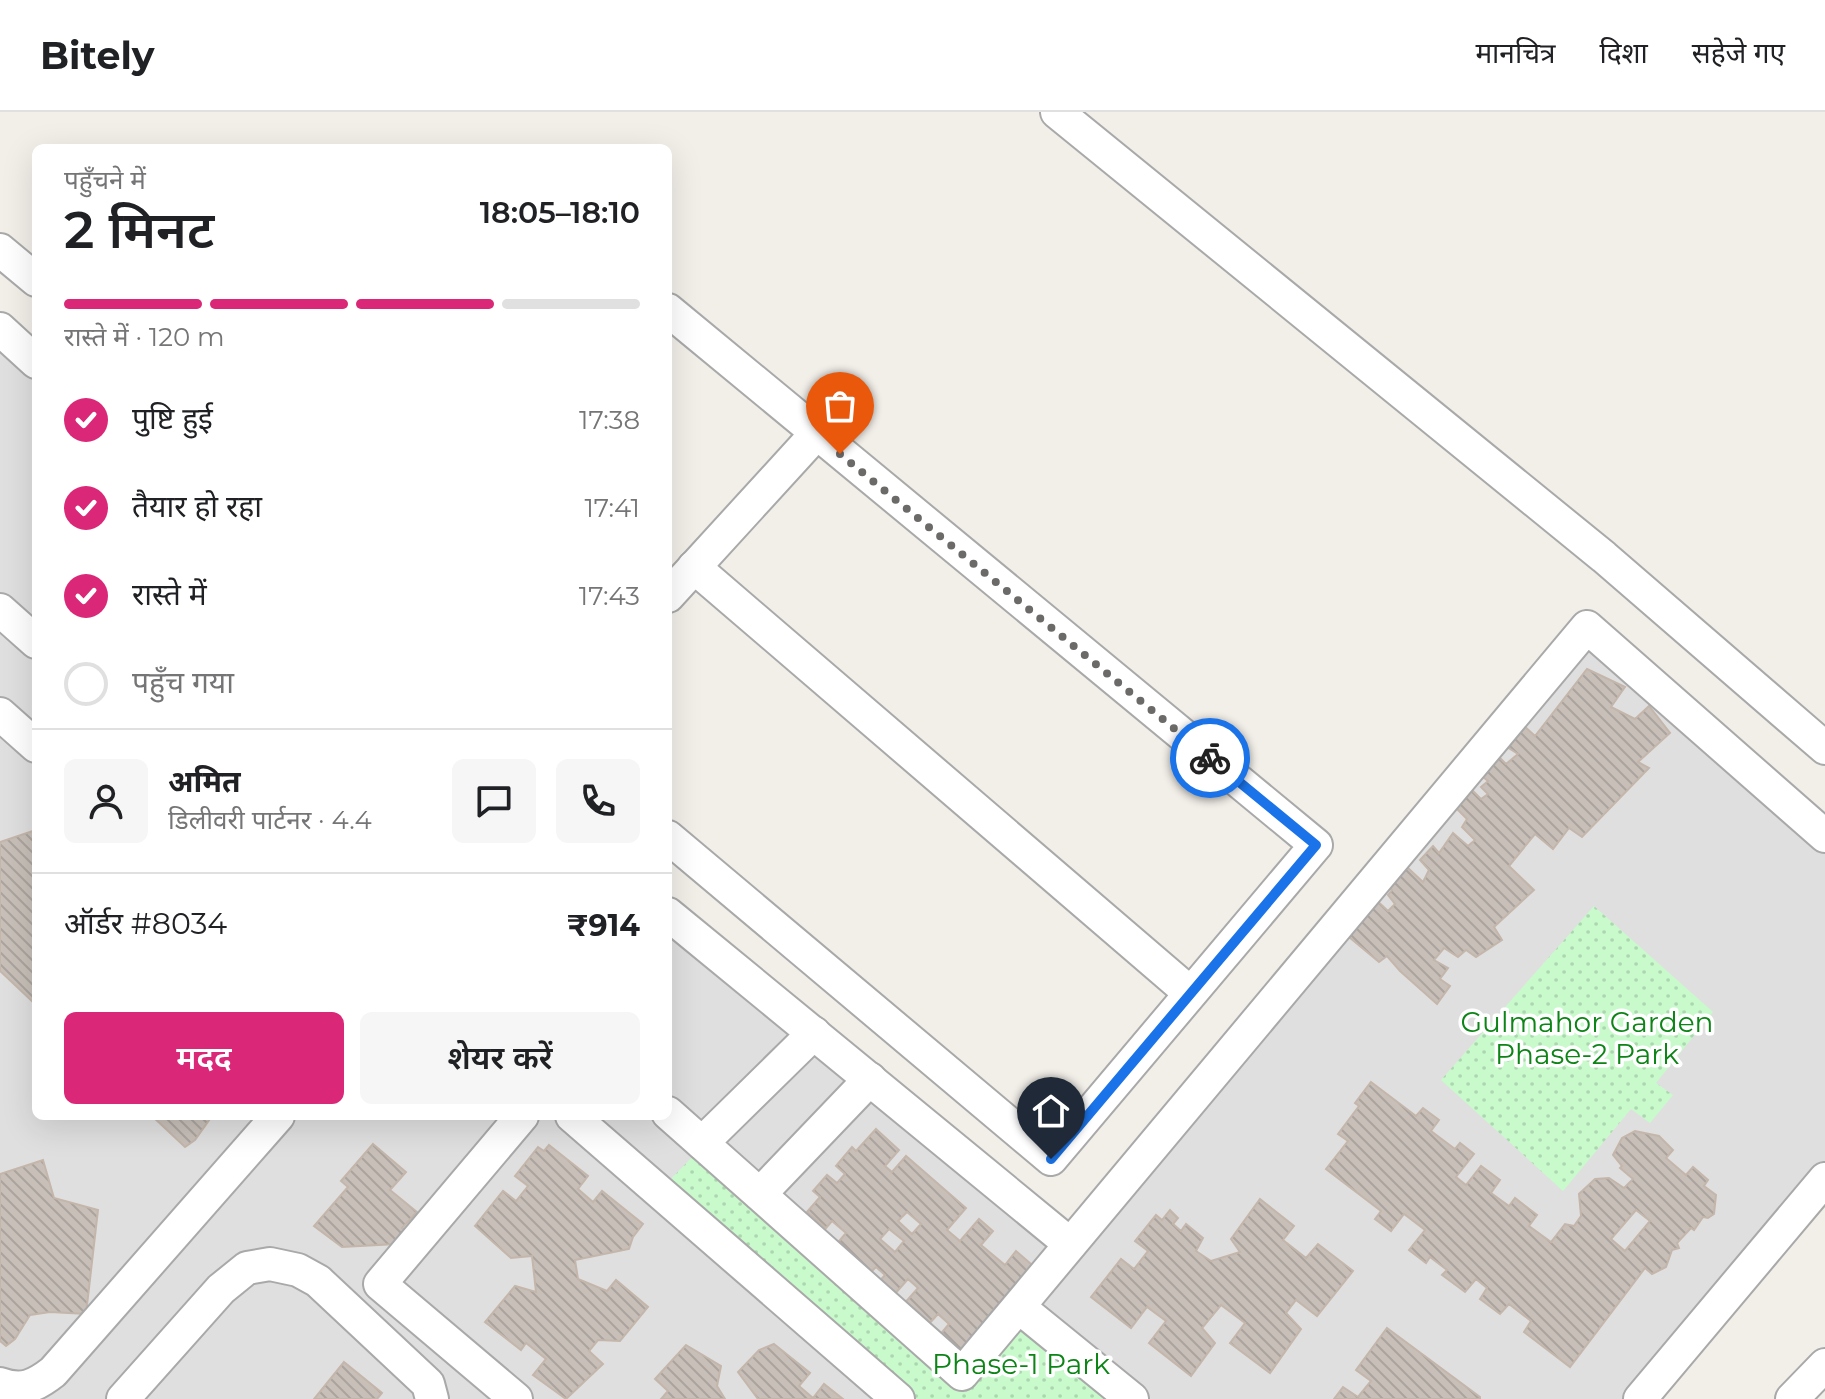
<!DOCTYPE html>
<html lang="hi">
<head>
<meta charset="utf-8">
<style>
	body { margin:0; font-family:Montserrat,"Noto Sans Devanagari",sans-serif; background:#f6f6f6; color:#202124; height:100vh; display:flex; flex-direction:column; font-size:30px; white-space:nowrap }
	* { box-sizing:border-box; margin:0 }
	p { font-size:26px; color:#757577 }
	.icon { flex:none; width:44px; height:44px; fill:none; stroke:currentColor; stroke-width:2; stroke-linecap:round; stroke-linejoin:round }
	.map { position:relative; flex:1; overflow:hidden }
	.side { position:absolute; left:32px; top:32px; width:640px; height:976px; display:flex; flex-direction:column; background:#fff; border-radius:12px; box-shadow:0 8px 32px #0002 }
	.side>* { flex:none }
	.pin { position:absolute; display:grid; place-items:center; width:68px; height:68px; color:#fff; margin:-82px -34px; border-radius:50% 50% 50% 0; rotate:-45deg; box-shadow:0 0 8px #0007 }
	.pin .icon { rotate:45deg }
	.courier { position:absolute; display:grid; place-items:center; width:80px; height:80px; margin:-40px; border:6px solid #1a73e8; border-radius:50%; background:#fff; color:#222; box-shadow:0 2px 10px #0007 }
	.summary em { font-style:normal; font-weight:600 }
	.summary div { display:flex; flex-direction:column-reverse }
	.summary { display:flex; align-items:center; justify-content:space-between; height:136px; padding:0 32px }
	h1 { font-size:52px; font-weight:600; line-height:60px }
	.bar { display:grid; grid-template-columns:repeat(4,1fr); gap:12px 8px; align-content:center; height:96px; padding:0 32px }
	.bar i { height:10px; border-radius:6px; background:#e0e0e0 }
	.bar .current { background:#db2777 }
	.bar p { grid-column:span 4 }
	.line { display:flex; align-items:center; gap:20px; padding:0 32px; border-top:2px solid #e0e0e0 }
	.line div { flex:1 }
	.round { display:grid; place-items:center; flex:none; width:84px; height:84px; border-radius:12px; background:#f6f6f6 }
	ol { padding:0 32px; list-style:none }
	li { display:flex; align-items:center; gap:24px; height:88px }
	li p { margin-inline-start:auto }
	li .icon { padding:8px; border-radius:50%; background:#db2777; color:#fff; stroke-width:4 }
	li:last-child { color:#757577 }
	li i { width:44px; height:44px; border:4px solid #e0e0e0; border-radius:50% }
	.primary-button { display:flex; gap:16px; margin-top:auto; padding:16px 32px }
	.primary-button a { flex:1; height:92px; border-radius:12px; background:#db2777; color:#fff; font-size:32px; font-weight:600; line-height:92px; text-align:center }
	.primary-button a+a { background:#f6f6f6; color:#202124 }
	header { display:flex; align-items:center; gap:48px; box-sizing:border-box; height:112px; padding:0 40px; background:#fff; border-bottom:2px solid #e0e0e0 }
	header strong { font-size:38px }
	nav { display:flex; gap:44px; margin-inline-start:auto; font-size:28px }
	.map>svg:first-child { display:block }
</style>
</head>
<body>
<header>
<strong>Bitely</strong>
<nav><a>मानचित्र</a><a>दिशा</a><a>सहेजे गए</a></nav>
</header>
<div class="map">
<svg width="1825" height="1287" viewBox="0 0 1825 1287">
	<defs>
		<pattern id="park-dots" width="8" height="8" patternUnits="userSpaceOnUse" patternTransform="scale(2)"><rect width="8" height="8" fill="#c8facc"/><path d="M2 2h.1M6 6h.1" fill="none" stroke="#acd6af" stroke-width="1.8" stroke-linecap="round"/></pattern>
		<pattern id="building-back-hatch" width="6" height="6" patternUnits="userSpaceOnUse" patternTransform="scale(2)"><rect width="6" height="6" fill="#c7bfb8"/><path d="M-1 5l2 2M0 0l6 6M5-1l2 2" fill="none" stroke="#aba49e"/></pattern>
	</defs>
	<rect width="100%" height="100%" fill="#f2efe9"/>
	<polygon fill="#e0dfdf" points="0,207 36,238 36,1004 668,1004 668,784 1070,1131 1587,515 1825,724 1825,1071 1650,1287 0,1287"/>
	<g fill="url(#park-dots)">
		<polygon points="1594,794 1713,900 1656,971 1673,983 1650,1011 1631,997 1563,1079 1441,968"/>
		<polygon points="700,1037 962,1261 1019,1205 1122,1287 912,1287 665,1073"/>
	</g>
	<g fill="url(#building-back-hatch)" stroke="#c4b6ab" stroke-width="2" fill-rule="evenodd">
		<polygon points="1587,557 1625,575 1611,595 1635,607 1649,594 1670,621 1638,650 1649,656 1582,725 1569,716 1553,737 1535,722 1509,754 1534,778 1494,815 1502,828 1476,845 1466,838 1458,845 1444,836 1434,848 1448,856 1440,867 1450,874 1437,892 1400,859 1387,844 1379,850 1344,821 1374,786 1388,799 1395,792 1388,783 1392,778 1385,772 1407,755 1423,770 1429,758 1420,748 1433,734 1439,741 1453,721 1468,734 1475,728 1462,715 1467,707 1454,694 1471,677 1481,687 1488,682 1481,675 1488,669 1473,657 1492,638 1506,652 1518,642 1504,633 1523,613 1535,624"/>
		<polygon points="36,718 36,892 35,892 0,859 0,730"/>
		<path d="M1371,970l45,34 7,-8 16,12 -8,11 24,18 5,-6 14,11 -18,23 10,8 15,-19 19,14 -9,13 18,13 6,-8 22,17 -8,11 22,16 14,-18 9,2 7,-10 -2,-22 16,-15 14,-1 15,10 9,-9 -13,-11 2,-2 -9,-11 9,-17 13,-7 24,5 14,14 -7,8 20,17 7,-8 15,13 -4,6 12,9 -2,19 -6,4 -5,-1 -9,13 -3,-2 -14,15 2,5 -7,2 -6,17 -14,7 -7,-6 -75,99 -46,-35 7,-11 -22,-17 -9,10 -20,-15 7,-11 -11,-9 -11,13 -23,-17 5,-5 -17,-13 -4,6 -17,-13 16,-20 -21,-16 -13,17 -16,-12 6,-8 -55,-42 22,-28 -10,-7 21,-28 -4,-3zM1636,1098l14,11 -25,30 -14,-12z"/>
		<polygon points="152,1004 212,1004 195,1028 185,1035"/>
		<path d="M876,1017l23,21 -14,16 7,6 14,-16 60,52 -19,22 13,11 19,-22 14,12 -12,14 24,20 11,-14 22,19 -37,41 -5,-4 -10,12 5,4 -29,33 -23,-20 10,-12 -11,-10 -11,12 -24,-21 15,-17 -10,-9 -15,17 -15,-13 7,-8 -9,-8 -8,8 -33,-29 11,-13 -14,-12 -6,7 -19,-16 13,-15 -7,-6 14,-16 10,8 8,-9 -9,-8 16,-19 4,4zM907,1100l14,12 -9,10 -14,-13zM889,1117l15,12 -9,11 -15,-13z"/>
		<polygon points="373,1032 406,1060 390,1078 417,1100 402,1116 410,1123 397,1132 342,1135 314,1114 348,1075 341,1069"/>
		<polygon points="549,1033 588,1064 578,1077 593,1090 602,1079 643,1112 633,1125 629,1137 575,1148 578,1167 607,1179 616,1168 648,1195 620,1229 598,1228 589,1239 603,1252 566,1287 533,1263 546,1247 526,1231 521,1238 485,1210 515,1174 536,1180 532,1144 511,1146 475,1114 503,1079 516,1089 528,1074 515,1064 538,1035 544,1039"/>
		<polygon points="43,1048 54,1086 98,1098 86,1202 50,1200 30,1203 15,1227 6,1234 0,1229 0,1062"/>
		<polygon points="1260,1087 1294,1114 1283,1128 1306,1146 1318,1132 1353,1159 1317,1204 1296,1188 1286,1201 1301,1217 1270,1261 1230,1231 1245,1211 1221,1193 1202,1216 1215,1231 1191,1264 1149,1231 1166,1209 1147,1195 1131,1216 1091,1185 1121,1147 1134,1157 1148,1139 1135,1129 1156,1103 1162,1108 1170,1098 1178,1106 1173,1112 1181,1119 1186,1112 1203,1126 1196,1139 1211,1149 1240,1140 1231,1127"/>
		<polygon points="1387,1216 1480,1285 1480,1287 1334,1287 1343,1275 1358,1285 1371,1269 1356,1258"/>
		<polygon points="774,1232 810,1261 799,1274 813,1286 824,1272 843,1287 758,1287 738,1260 759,1238"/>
		<polygon points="686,1233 721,1254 717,1274 725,1287 661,1287 668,1279 655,1267"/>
		<polygon points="344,1250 382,1281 377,1287 314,1287"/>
	</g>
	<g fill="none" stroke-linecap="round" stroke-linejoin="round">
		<defs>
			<g id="street">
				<polyline points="1057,0 1604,445 1825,636"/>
				<polyline points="0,138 36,168"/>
				<polyline points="668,198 1316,733 1051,1047 668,725"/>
				<polyline points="0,217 36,250"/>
				<polyline points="694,455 1189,880"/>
				<polyline points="668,484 816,322"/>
				<polyline points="0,498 36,530"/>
				<polyline points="0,602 36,634"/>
				<polyline points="668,802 1070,1132"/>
				<polyline points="668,1001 962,1262 1587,515 1825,724"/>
				<polyline points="572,1004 898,1287"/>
				<polyline points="702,1031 814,921"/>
				<polyline points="760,1082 870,967"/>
				<polyline points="1020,1196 1132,1287"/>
				<path d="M0,1272c22,8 35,2 53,-12l225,-256"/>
				<polyline points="123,1287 221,1177 247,1156 270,1152 298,1158 318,1169 428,1272 432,1287"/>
				<polyline points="516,1287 380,1172 522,1004"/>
				<polyline points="1640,1287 1825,1067"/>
				<polyline points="1792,1287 1825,1253"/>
			</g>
		</defs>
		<use href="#street" stroke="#a9a9a9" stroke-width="36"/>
		<use href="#street" stroke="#fff" stroke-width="32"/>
	</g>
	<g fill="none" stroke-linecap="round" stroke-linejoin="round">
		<polyline stroke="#6b6a68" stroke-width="8" stroke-dasharray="0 14.4" points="840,342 1210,646"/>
		<polyline stroke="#1a73e8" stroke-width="10" points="1051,1047 1316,733 1210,646"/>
	</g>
	<g text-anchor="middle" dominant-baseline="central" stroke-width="7" stroke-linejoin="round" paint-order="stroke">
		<g font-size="28" fill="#0c8416" stroke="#fff">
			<text x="1587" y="910">Gulmahor Garden<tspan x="1587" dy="32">Phase-2 Park</tspan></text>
			<text x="1021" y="1252">Phase-1 Park</text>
		</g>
	</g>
</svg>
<div class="pin" style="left:840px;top:342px;background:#ea580c"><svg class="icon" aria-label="bag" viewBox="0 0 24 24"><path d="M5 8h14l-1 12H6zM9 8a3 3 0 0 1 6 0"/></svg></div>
<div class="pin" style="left:1051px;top:1047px;background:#1f2937"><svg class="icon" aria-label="home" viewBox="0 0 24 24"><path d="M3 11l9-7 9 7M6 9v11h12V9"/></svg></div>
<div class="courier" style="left:1210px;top:646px"><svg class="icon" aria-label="bike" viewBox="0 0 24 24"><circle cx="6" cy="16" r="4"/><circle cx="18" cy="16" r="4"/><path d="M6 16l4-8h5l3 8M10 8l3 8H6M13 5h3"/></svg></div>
<section class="side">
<div class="summary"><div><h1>2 मिनट</h1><p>पहुँचने में</p></div><em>18:05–18:10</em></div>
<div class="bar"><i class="current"></i><i class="current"></i><i class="current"></i><i></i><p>रास्ते में · 120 m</p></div>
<ol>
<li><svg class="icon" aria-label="check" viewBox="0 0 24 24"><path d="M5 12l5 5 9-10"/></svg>पुष्टि हुई<p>17:38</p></li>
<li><svg class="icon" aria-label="check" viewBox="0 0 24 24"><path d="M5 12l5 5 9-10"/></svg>तैयार हो रहा<p>17:41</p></li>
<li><svg class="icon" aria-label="check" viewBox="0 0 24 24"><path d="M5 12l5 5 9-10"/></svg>रास्ते में<p>17:43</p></li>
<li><i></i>पहुँच गया</li>
</ol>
<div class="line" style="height:144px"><a class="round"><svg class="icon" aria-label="person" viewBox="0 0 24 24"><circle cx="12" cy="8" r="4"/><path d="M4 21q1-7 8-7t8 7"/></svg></a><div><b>अमित</b><p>डिलीवरी पार्टनर · 4.4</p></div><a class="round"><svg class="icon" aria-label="chat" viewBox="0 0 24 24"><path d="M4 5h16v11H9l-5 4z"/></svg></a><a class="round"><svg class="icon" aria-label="phone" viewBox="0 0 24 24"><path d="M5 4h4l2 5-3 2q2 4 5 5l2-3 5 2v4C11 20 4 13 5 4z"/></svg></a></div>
<div class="line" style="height:104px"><div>ऑर्डर #8034</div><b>₹914</b></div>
<div class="primary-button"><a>मदद</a><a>शेयर करें</a></div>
</section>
</div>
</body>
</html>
